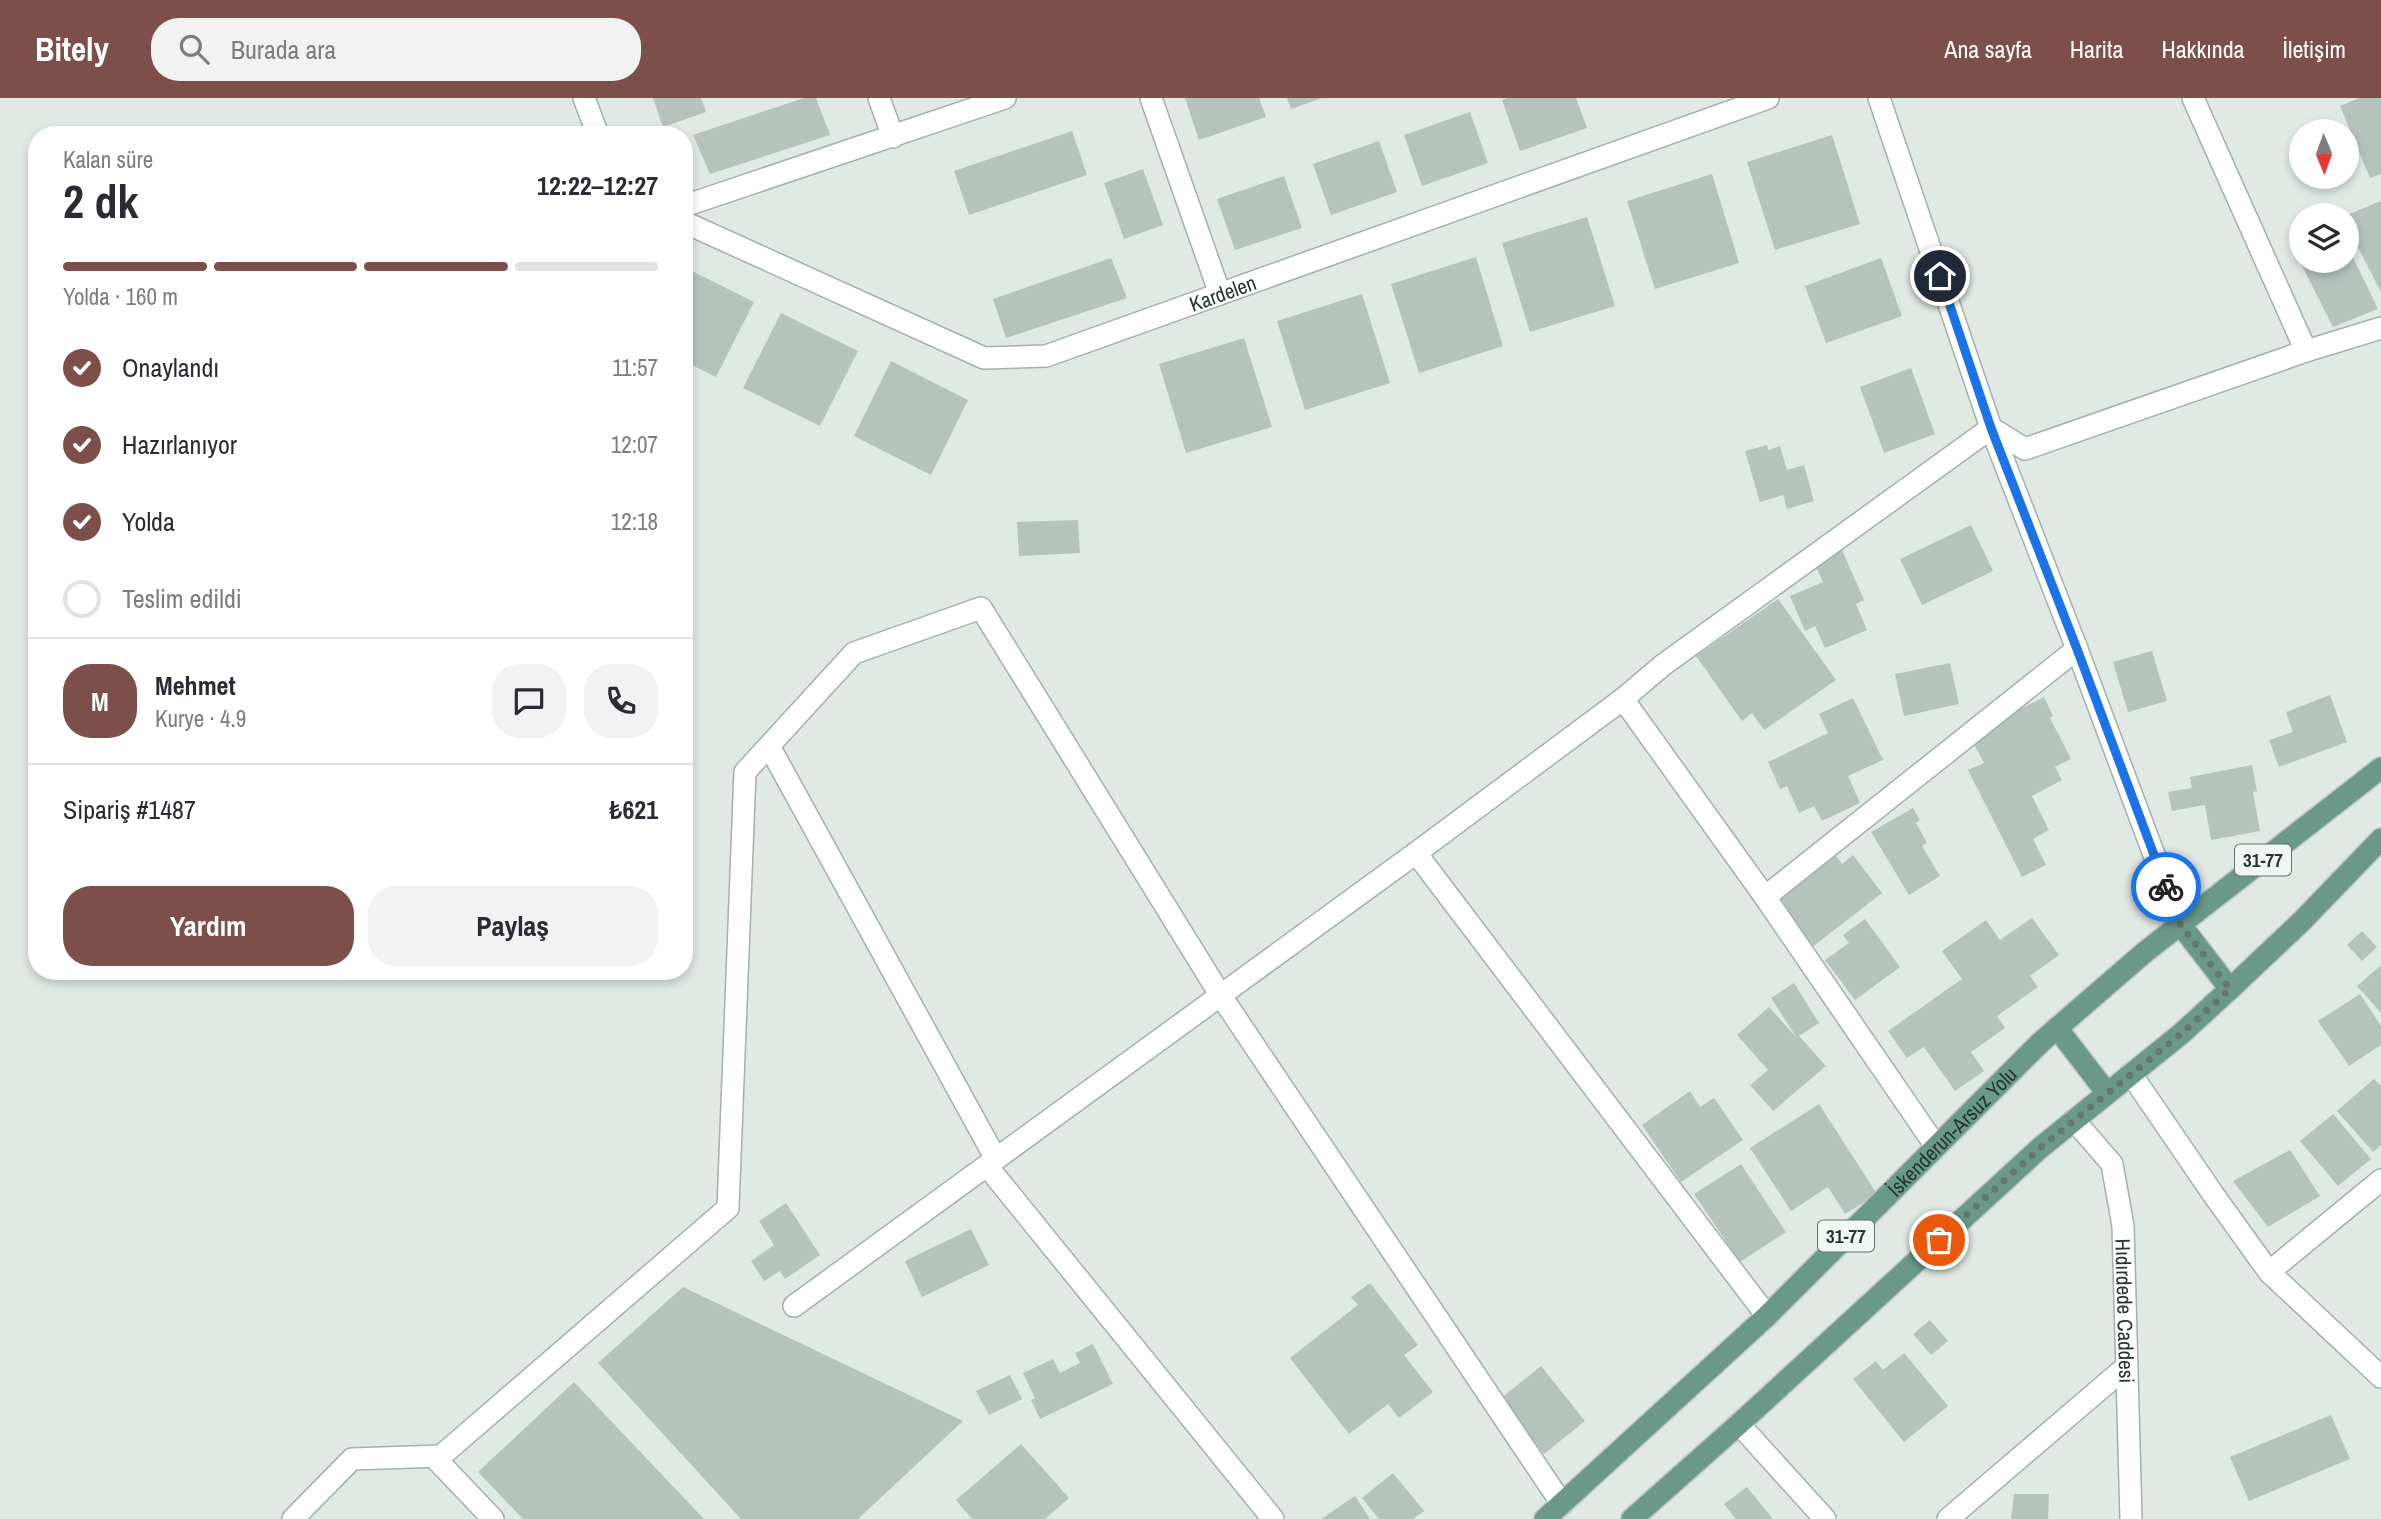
<!DOCTYPE html>
<html lang="tr">
<head>
<meta charset="utf-8">
<style>
	body { margin:0; font-family:"Archivo Narrow",sans-serif; background:#f2f2f3; color:#2b2b33; height:100vh; display:flex; flex-direction:column; font-size:26px; white-space:nowrap }
	* { box-sizing:border-box; margin:0 }
	p { font-size:23px; color:#7c7c81 }
	.icon { flex:none; width:38px; height:38px; fill:none; stroke:currentColor; stroke-width:2; stroke-linecap:round; stroke-linejoin:round }
	.map { position:relative; flex:1; overflow:hidden }
	.panel { position:absolute; left:28px; top:28px; width:665px; height:854px; display:flex; flex-direction:column; background:#fff; border-radius:28px; box-shadow:0 4px 10px #0003 }
	.panel>* { flex:none }
	.needle { width:46px; rotate:179deg }
	.buttons { position:absolute; left:2289px; top:21px; display:grid; gap:14px }
	.buttons a { display:grid; place-items:center; width:70px; height:70px; border-radius:50%; background:#fff; box-shadow:0 4px 10px #0003; font-size:35px }
	.pin { position:absolute; display:grid; place-items:center; width:60px; height:60px; color:#fff; margin:-30px; border:4px solid #fff; border-radius:50%; box-shadow:0 2px 7px #0007 }
	.courier { position:absolute; display:grid; place-items:center; width:70px; height:70px; margin:-35px; border:5px solid #1a73e8; border-radius:50%; background:#fff; color:#222; box-shadow:0 2px 9px #0007 }
	.overview em { font-style:normal; font-weight:700 }
	.overview div { display:flex; flex-direction:column-reverse }
	.overview { display:flex; align-items:center; justify-content:space-between; height:119px; padding:0 35px }
	h1 { font-size:46px; font-weight:700; line-height:52px }
	.bar { display:grid; grid-template-columns:repeat(4,1fr); gap:10px 7px; align-content:center; height:84px; padding:0 35px }
	.bar i { height:9px; border-radius:5px; background:#e1e1e2 }
	.bar .selected { background:#7c4f4a }
	.bar p { grid-column:span 4 }
	.line { display:flex; align-items:center; gap:18px; padding:0 35px; border-top:2px solid #e1e1e2 }
	.line div { flex:1 }
	.round { display:grid; place-items:center; flex:none; width:74px; height:74px; border-radius:28px; background:#f2f2f3 }
	ol { padding:0 35px; list-style:none }
	li { display:flex; align-items:center; gap:21px; height:77px }
	li p { margin-inline-start:auto }
	li .icon { padding:7px; border-radius:50%; background:#7c4f4a; color:#fff; stroke-width:4 }
	li:last-child { color:#7c7c81 }
	li i { width:38px; height:38px; border:4px solid #e1e1e2; border-radius:50% }
	.button { display:flex; gap:14px; margin-top:auto; padding:14px 35px }
	.button a { flex:1; height:80px; border-radius:28px; background:#7c4f4a; color:#fff; font-size:28px; font-weight:700; line-height:80px; text-align:center }
	.button a+a { background:#f2f2f3; color:#2b2b33 }
	header { display:flex; align-items:center; gap:42px; box-sizing:border-box; height:98px; padding:0 35px; background:#7c4f4a; color:#fff }
	header strong { font-size:33px }
	nav { display:flex; gap:38px; margin-inline-start:auto; font-size:24px }
	.search { width:490px; height:63px; background:#f2f2f3; display:flex; align-items:center; gap:18px; box-sizing:border-box; padding:0 24px; border-radius:28px; color:#7c7c81; font-size:26px }
	.map>svg:first-child { display:block }
</style>
</head>
<body>
<header>
<strong>Bitely</strong>
<div class="search"><svg class="icon" aria-label="search" viewBox="0 0 24 24"><circle cx="10" cy="10" r="6"/><path d="M15 15l6 6"/></svg>Burada ara</div>
<nav><a>Ana sayfa</a><a>Harita</a><a>Hakkında</a><a>İletişim</a></nav>
</header>
<div class="map">
<svg width="2381" height="1421" viewBox="0 0 2381 1421">
	<rect width="100%" height="100%" fill="#e0e9e4"/>
	<g fill="#b6c3bd">
		<polygon points="653,0 701,0 706,14 663,29"/>
		<polygon points="804,0 816,0 830,37 710,76 693,37"/>
		<polygon points="1185,0 1259,0 1266,19 1199,42"/>
		<polygon points="1287,0 1322,0 1291,11"/>
		<polygon points="1507,0 1576,0 1587,30 1520,53 1502,2"/>
		<polygon points="2359,0 2381,0 2381,76 2370,80 2340,8"/>
		<polygon points="1470,14 1488,65 1422,88 1404,37"/>
		<polygon points="1072,33 1087,77 969,117 954,73"/>
		<polygon points="1832,37 1860,126 1775,152 1747,64"/>
		<polygon points="1379,43 1397,94 1331,117 1313,66"/>
		<polygon points="1143,71 1163,127 1124,141 1104,85"/>
		<polygon points="1712,76 1739,165 1655,191 1627,103"/>
		<polygon points="1284,78 1302,130 1235,152 1217,101"/>
		<polygon points="2381,103 2381,194 2347,128 2347,117"/>
		<polygon points="1587,119 1615,208 1530,234 1502,145"/>
		<polygon points="2301,137 2301,163 2347,163 2347,147 2378,211 2333,229 2289,142"/>
		<polygon points="1476,159 1503,248 1419,275 1391,186"/>
		<polygon points="1111,160 1127,200 1006,240 993,201"/>
		<polygon points="1881,160 1902,218 1826,245 1805,188"/>
		<polygon points="684,169 754,204 716,279 684,263"/>
		<polygon points="1362,196 1390,285 1305,312 1277,223"/>
		<polygon points="781,215 858,253 820,328 743,290"/>
		<polygon points="1244,240 1272,329 1186,355 1159,266"/>
		<polygon points="891,263 968,302 931,377 854,338"/>
		<polygon points="1911,270 1935,336 1884,355 1860,289"/>
		<polygon points="1767,347 1768,352 1780,348 1787,372 1804,367 1814,403 1787,411 1783,397 1760,404 1745,353"/>
		<polygon points="1078,422 1080,455 1019,458 1017,424"/>
		<polygon points="1971,427 1993,473 1922,507 1900,461"/>
		<polygon points="1842,452 1864,502 1856,506 1867,532 1825,550 1815,528 1805,533 1790,498 1823,484 1814,464"/>
		<polygon points="1778,501 1836,582 1764,632 1752,615 1742,623 1696,558"/>
		<polygon points="2152,553 2167,603 2128,614 2113,564"/>
		<polygon points="1950,565 1959,606 1904,618 1895,576"/>
		<polygon points="2330,597 2347,644 2279,669 2269,642 2293,634 2286,614"/>
		<polygon points="2044,599 2053,618 2050,620 2071,661 2055,669 2062,682 2032,698 2049,732 2033,741 2046,767 2022,779 1968,672 1984,665 1969,637"/>
		<polygon points="1853,600 1883,662 1848,678 1860,705 1822,723 1814,708 1799,715 1787,688 1780,691 1768,664 1828,635 1819,616"/>
		<polygon points="2252,667 2257,693 2253,694 2260,733 2211,742 2205,707 2172,713 2168,694 2192,690 2190,679"/>
		<polygon points="1913,710 1920,722 1916,725 1927,745 1922,748 1940,778 1909,797 1871,734"/>
		<polygon points="1834,755 1842,766 1853,757 1882,795 1811,850 1773,801"/>
		<polygon points="2032,820 2059,857 2030,878 2038,889 1997,918 2005,930 1971,954 1984,973 1955,993 1924,949 1907,960 1888,933 1962,881 1942,853 1986,822 2000,842"/>
		<polygon points="1865,821 1900,869 1855,902 1825,862 1849,845 1843,837"/>
		<polygon points="2362,833 2377,849 2362,863 2347,847"/>
		<polygon points="2381,867 2381,915 2357,888"/>
		<polygon points="1794,885 1819,925 1799,938 1826,968 1773,1013 1750,987 1768,972 1737,937 1769,909 1797,940 1771,900"/>
		<polygon points="2360,896 2381,928 2381,947 2349,968 2318,923"/>
		<polygon points="2374,981 2381,988 2381,1047 2373,1054 2337,1013"/>
		<polygon points="1690,993 1700,1009 1714,1000 1743,1042 1681,1084 1642,1027"/>
		<polygon points="1819,1006 1877,1096 1845,1116 1828,1089 1791,1113 1750,1050"/>
		<polygon points="2333,1016 2371,1061 2338,1088 2300,1043"/>
		<polygon points="2290,1052 2320,1098 2268,1129 2233,1083"/>
		<polygon points="1741,1066 1786,1134 1740,1164 1694,1096"/>
		<polygon points="786,1105 820,1157 785,1181 780,1173 764,1183 751,1163 774,1147 759,1123"/>
		<polygon points="971,1131 989,1167 922,1199 905,1163"/>
		<polygon points="1370,1185 1418,1247 1404,1257 1433,1294 1399,1320 1388,1306 1349,1336 1290,1260 1358,1207 1351,1199"/>
		<polygon points="683,1189 963,1323 858,1421 741,1421 598,1265"/>
		<polygon points="1930,1222 1948,1243 1931,1257 1913,1236"/>
		<polygon points="1093,1246 1113,1286 1040,1321 1031,1302 1035,1300 1023,1275 1053,1261 1060,1275 1080,1265 1075,1255"/>
		<polygon points="1904,1255 1948,1308 1904,1344 1853,1281 1876,1263 1883,1272"/>
		<polygon points="1541,1268 1585,1323 1544,1356 1500,1301"/>
		<polygon points="1010,1277 1022,1301 989,1317 976,1293"/>
		<polygon points="574,1284 704,1421 523,1421 478,1374"/>
		<polygon points="2331,1317 2350,1361 2249,1403 2230,1359"/>
		<polygon points="1021,1346 1069,1400 1045,1421 972,1421 956,1402"/>
		<polygon points="1393,1375 1424,1413 1413,1421 1379,1421 1362,1400"/>
		<polygon points="1747,1389 1773,1421 1736,1421 1724,1406"/>
		<polygon points="2014,1396 2049,1396 2048,1421 2011,1421"/>
		<polygon points="1355,1398 1370,1421 1321,1421"/>
	</g>
	<g fill="none" stroke-linecap="round" stroke-linejoin="round">
		<defs>
			<g id="minor">
				<polyline points="584,0 598,37"/>
				<polyline points="879,0 893,39"/>
				<polyline points="1151,0 1220,196"/>
				<polyline points="2193,0 2306,253"/>
				<polyline points="684,108 1005,0"/>
				<path id="s1" d="M684,124l300,136 62,-2 722,-258"/>
				<polyline points="1623,601 1765,799 1935,1047"/>
				<polyline points="769,648 996,1061"/>
				<polyline points="1416,755 1767,1218"/>
				<polyline points="1765,799 2077,551"/>
				<polyline points="2131,976 2213,1096 2269,1174 2381,1279"/>
				<polyline points="987,1068 1273,1421"/>
				<polyline points="2269,1174 2381,1082"/>
				<polyline points="794,1208 1416,755 1623,601 1663,567 1991,330 2025,351 2306,253 2381,230"/>
				<polyline points="1739,1326 1825,1421"/>
				<polyline points="441,1358 435,1360 493,1421"/>
				<polyline points="293,1421 352,1361 441,1358 728,1110 745,674 854,555 981,510 1221,898 1562,1406"/>
				<polyline points="1948,1421 2127,1268"/>
			</g>
			<g id="tertiary">
				<polyline points="1879,0 1991,330 2077,551 2180,826"/>
				<path id="s2" d="M2074,1022l38,44 11,62 8,293"/>
			</g>
			<g id="primary">
				<polyline points="2180,826 2230,891"/>
				<polyline points="2057,930 2107,995"/>
				<path id="s3" d="M1545,1421l222,-203 274,-274 104,-90 236,-184"/>
				<polyline points="1632,1421 1739,1326 2040,1050 2182,935 2230,891 2302,823 2381,741"/>
			</g>
		</defs>
		<use href="#minor" stroke="#a4b0aa" stroke-width="24"/>
		<use href="#tertiary" stroke="#a4b0aa" stroke-width="24"/>
		<use href="#primary" stroke="#bdc3c1" stroke-width="24"/>
		<use href="#minor" stroke="#fff" stroke-width="21"/>
		<use href="#tertiary" stroke="#fff" stroke-width="21"/>
		<use href="#primary" stroke="#6a9989" stroke-width="21"/>
	</g>
	<g fill="none" stroke-linecap="round" stroke-linejoin="round">
		<polyline stroke="#65756f" stroke-width="7" stroke-dasharray="0 12.6" points="1939,1142 2040,1050 2182,935 2230,891 2180,826 2166,789"/>
		<polyline stroke="#1a73e8" stroke-width="9" points="1940,178 1991,330 2077,551 2166,789"/>
	</g>
	<g text-anchor="middle" dominant-baseline="central" stroke-width="6" stroke-linejoin="round" paint-order="stroke">
		<g fill="#f0f6f2" stroke="#60706a" stroke-width="2">
			<rect x="2235" y="746.5" width="56" height="31" rx="5"/>
			<rect x="1818" y="1122.5" width="56" height="31" rx="5"/>
		</g>
		<g font-size="19" font-weight="bold" fill="#233730">
			<text x="2263" y="762">31-77</text>
			<text x="1846" y="1138">31-77</text>
		</g>
		<g font-size="21" fill="#233730" stroke="#f0f6f2">
			<text stroke="none"><textPath href="#s1" startOffset="579">Kardelen</textPath></text>
			<text stroke="none"><textPath href="#s3" startOffset="562">İskenderun-Arsuz Yolu</textPath></text>
			<text stroke="none"><textPath href="#s2" startOffset="206">Hıdırdede Caddesi</textPath></text>
		</g>
	</g>
</svg>
<div class="buttons">
<a><svg class="needle" viewBox="-14 -14 28 28"><path d="M0-13l5 13h-10z" fill="#e53935"/><path d="M0 13l5-13h-10z" fill="#7c7c81"/></svg></a>
<a><svg class="icon" aria-label="layers" viewBox="0 0 24 24"><path d="M12 4l9 5-9 5-9-5zM3 14l9 5 9-5"/></svg></a>
</div>
<div class="pin" style="left:1939px;top:1142px;background:#ea580c"><svg class="icon" aria-label="bag" viewBox="0 0 24 24"><path d="M5 8h14l-1 12H6zM9 8a3 3 0 0 1 6 0"/></svg></div>
<div class="pin" style="left:1940px;top:178px;background:#1f2937"><svg class="icon" aria-label="home" viewBox="0 0 24 24"><path d="M3 11l9-7 9 7M6 9v11h12V9"/></svg></div>
<div class="courier" style="left:2166px;top:789px"><svg class="icon" aria-label="bike" viewBox="0 0 24 24"><circle cx="6" cy="16" r="4"/><circle cx="18" cy="16" r="4"/><path d="M6 16l4-8h5l3 8M10 8l3 8H6M13 5h3"/></svg></div>
<section class="panel">
<div class="overview"><div><h1>2 dk</h1><p>Kalan süre</p></div><em>12:22–12:27</em></div>
<div class="bar"><i class="selected"></i><i class="selected"></i><i class="selected"></i><i></i><p>Yolda · 160 m</p></div>
<ol>
<li><svg class="icon" aria-label="check" viewBox="0 0 24 24"><path d="M5 12l5 5 9-10"/></svg>Onaylandı<p>11:57</p></li>
<li><svg class="icon" aria-label="check" viewBox="0 0 24 24"><path d="M5 12l5 5 9-10"/></svg>Hazırlanıyor<p>12:07</p></li>
<li><svg class="icon" aria-label="check" viewBox="0 0 24 24"><path d="M5 12l5 5 9-10"/></svg>Yolda<p>12:18</p></li>
<li><i></i>Teslim edildi</li>
</ol>
<div class="line" style="height:126px"><b class="round" style="background:#7c4f4a;color:#fff">M</b><div><b>Mehmet</b><p>Kurye · 4.9</p></div><a class="round"><svg class="icon" aria-label="chat" viewBox="0 0 24 24"><path d="M4 5h16v11H9l-5 4z"/></svg></a><a class="round"><svg class="icon" aria-label="phone" viewBox="0 0 24 24"><path d="M5 4h4l2 5-3 2q2 4 5 5l2-3 5 2v4C11 20 4 13 5 4z"/></svg></a></div>
<div class="line" style="height:91px"><div>Sipariş #1487</div><b>₺621</b></div>
<div class="button"><a>Yardım</a><a>Paylaş</a></div>
</section>
</div>
</body>
</html>
